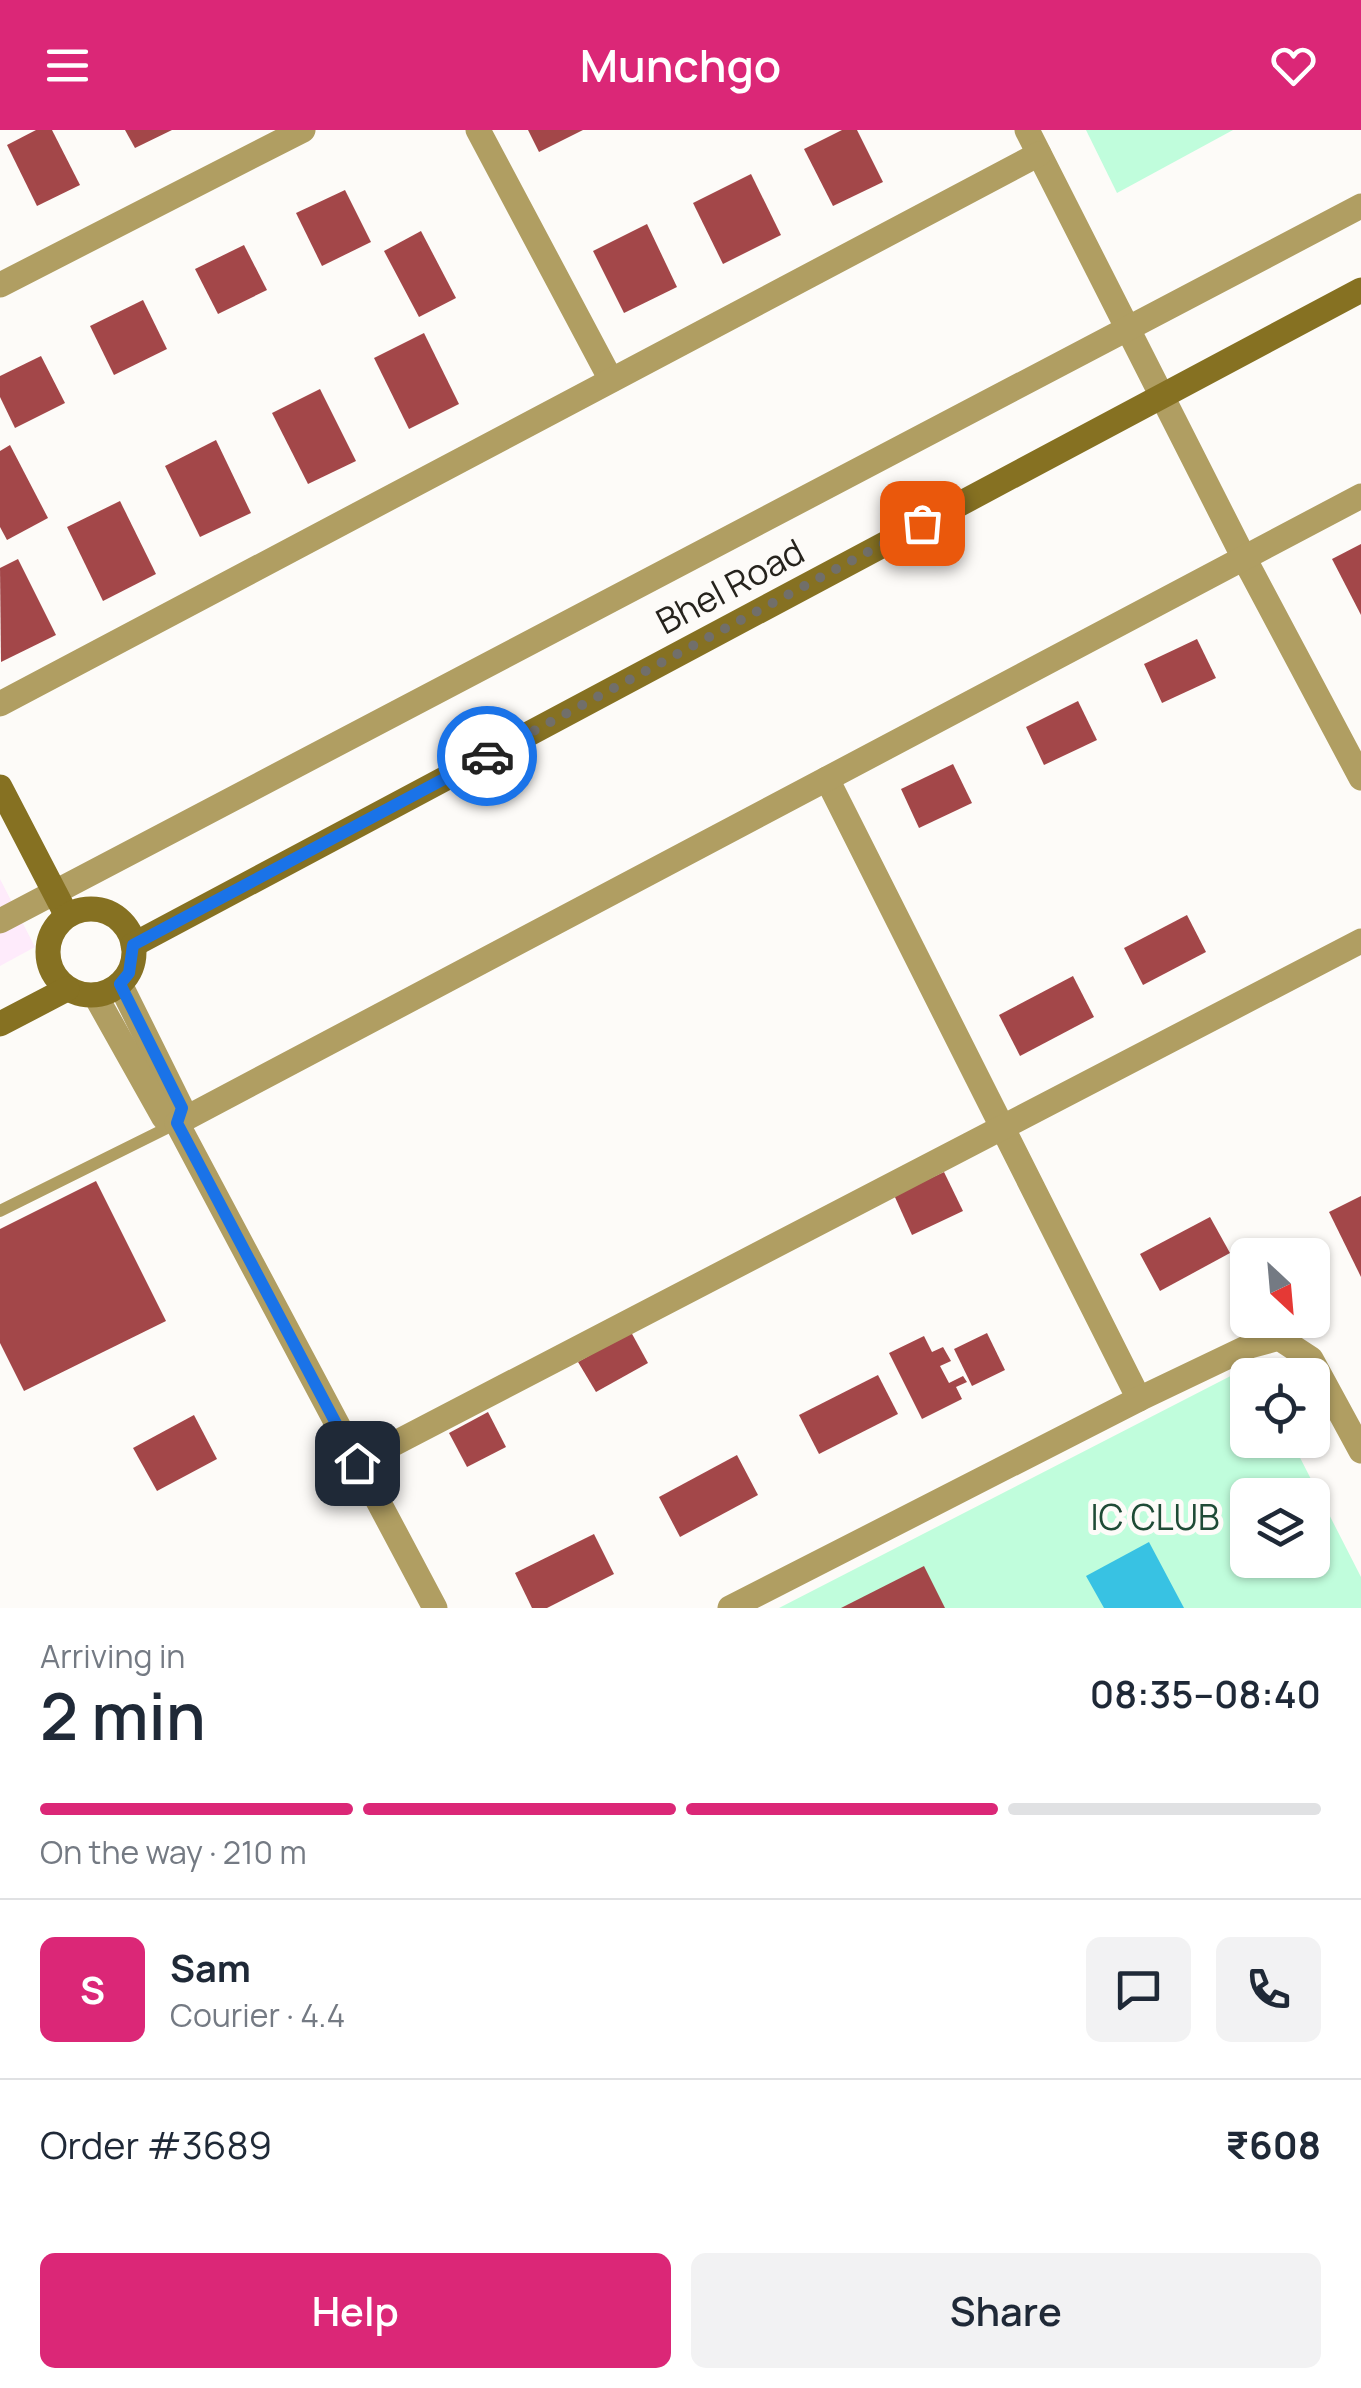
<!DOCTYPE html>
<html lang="en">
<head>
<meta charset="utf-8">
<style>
	body { margin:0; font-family:Manrope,sans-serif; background:#f2f2f3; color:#1f2937; height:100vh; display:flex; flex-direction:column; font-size:38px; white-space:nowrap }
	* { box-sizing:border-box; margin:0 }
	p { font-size:32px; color:#747a83 }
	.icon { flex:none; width:55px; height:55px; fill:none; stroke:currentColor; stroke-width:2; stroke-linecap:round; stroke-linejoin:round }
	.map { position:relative; height:1478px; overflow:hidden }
	.details { display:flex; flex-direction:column; background:#fff; flex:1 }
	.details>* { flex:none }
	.needle { width:65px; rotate:154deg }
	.buttons { position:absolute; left:1230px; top:1108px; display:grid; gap:20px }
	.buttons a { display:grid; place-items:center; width:100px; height:100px; border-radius:15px; background:#fff; box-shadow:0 2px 8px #0004; font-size:50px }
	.pin { position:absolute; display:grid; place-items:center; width:85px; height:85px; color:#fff; margin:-42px; border-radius:20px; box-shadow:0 5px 15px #0006 }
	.courier { position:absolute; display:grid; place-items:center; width:100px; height:100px; margin:-50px; border:8px solid #1a73e8; border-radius:50%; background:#fff; color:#222; box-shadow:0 2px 12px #0007 }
	.overview em { font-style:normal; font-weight:600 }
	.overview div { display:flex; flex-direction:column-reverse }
	.overview { display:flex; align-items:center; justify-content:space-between; height:170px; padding:0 40px }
	h1 { font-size:65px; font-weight:600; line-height:75px }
	.bar { display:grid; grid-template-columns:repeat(4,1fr); gap:15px 10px; align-content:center; height:120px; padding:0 40px }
	.bar i { height:12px; border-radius:8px; background:#e0e1e3 }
	.bar .current { background:#db2777 }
	.bar p { grid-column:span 4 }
	.line { display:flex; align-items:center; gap:25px; padding:0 40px; border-top:2px solid #e0e1e3 }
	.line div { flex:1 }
	.round { display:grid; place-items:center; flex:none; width:105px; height:105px; border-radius:15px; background:#f2f2f3 }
	.primary-button { display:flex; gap:20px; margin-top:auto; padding:20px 40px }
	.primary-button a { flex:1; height:115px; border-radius:15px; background:#db2777; color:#fff; font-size:40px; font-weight:600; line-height:115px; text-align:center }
	.primary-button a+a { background:#f2f2f3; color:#1f2937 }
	header { display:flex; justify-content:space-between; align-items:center; height:130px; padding:0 40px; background:#db2777; color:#fff; font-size:45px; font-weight:600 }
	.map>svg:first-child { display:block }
</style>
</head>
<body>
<header><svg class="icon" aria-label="menu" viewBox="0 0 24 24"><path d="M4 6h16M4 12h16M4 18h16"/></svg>Munchgo<svg class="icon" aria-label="heart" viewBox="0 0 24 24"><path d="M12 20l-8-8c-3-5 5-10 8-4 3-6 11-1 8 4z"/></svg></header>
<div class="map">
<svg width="1361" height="1478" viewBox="0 0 1361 1478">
	<rect width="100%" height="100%" fill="#fdfbf8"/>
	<polygon fill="#feebfb" points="0,749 35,817 0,836"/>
	<g fill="#c0fddc" fill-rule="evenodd">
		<polygon points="1086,0 1233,0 1117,63"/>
		<path d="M1252,1235l5,10h-9v65h43l70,137v31h-582zM1248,1365h64v65h-64z"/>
	</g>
	<polygon fill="#38c2e3" points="1149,1412 1184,1478 1104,1478 1086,1446"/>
	<g fill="#a34749">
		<polygon points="36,0 52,0 80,55 37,76 7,15"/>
		<polygon points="125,0 172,0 135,18"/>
		<polygon points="528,0 583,0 539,22"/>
		<polygon points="842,0 857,0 883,52 833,76 804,19"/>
		<polygon points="751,44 781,105 723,134 693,73"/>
		<polygon points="345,60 371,112 322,136 296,83"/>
		<polygon points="647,94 677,157 624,183 593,121"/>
		<polygon points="421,101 456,168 419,187 384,121"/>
		<polygon points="244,115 267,160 218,184 195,139"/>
		<polygon points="143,170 167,219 114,245 90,196"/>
		<polygon points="424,203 459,274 409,299 374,228"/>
		<polygon points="41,226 65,273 15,298 0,267 0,246"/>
		<polygon points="320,259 356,331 308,354 272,283"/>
		<polygon points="216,310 251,383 200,407 165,336"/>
		<polygon points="10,315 48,388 7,410 0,397 0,321"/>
		<polygon points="120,371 156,444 103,471 67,397"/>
		<polygon points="1361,414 1361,485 1332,429"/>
		<polygon points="18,429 56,505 1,532 0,438"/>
		<polygon points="1197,509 1216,548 1162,573 1144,534"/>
		<polygon points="1078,571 1097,610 1044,635 1026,597"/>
		<polygon points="953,634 972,673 919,698 901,659"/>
		<polygon points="1187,785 1206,822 1143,855 1124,818"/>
		<polygon points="1073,846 1094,887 1020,926 999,885"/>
		<polygon points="944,1042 963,1081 912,1105 894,1065"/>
		<polygon points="96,1051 166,1191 24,1261 0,1213 0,1099"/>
		<polygon points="1361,1066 1361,1147 1329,1082"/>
		<polygon points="1210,1087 1230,1123 1160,1161 1140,1124"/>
		<polygon points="631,1202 648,1233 596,1262 578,1232"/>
		<polygon points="987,1203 1005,1240 972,1256 954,1219"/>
		<polygon points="924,1206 932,1222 943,1217 951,1231 940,1236 949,1253 963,1246 967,1252 956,1257 962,1269 922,1289 889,1223"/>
		<polygon points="878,1245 898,1284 819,1324 799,1285"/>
		<polygon points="488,1282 506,1317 467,1337 449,1303"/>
		<polygon points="194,1285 217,1329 157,1361 133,1318"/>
		<polygon points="737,1325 758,1365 680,1407 659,1367"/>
		<polygon points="594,1404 614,1444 547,1478 532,1478 515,1443"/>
		<polygon points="924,1436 945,1478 841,1478"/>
	</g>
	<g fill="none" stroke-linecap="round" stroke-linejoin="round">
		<polyline stroke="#b09e62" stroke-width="12" points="0,1081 175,994"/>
		<g stroke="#b09e62" stroke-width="25">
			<polyline points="478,0 611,250"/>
			<polyline points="1027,0 1244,428 1361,648"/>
			<polyline points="0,155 303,0"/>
			<polyline points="0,574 1039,24"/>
			<polyline points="827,649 1139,1269"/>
			<polyline points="0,791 1361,76"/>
			<polyline points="120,854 182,979 177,993"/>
			<polyline points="95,865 164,988 177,993 435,1478"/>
			<polyline points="177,993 1361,366"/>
			<polyline points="357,1333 1361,811"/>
			<polyline points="730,1478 1139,1269 1250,1216 1279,1208 1311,1229 1361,1321"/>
		</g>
		<g stroke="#867122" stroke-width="25">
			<polyline points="0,657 67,786"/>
			<circle cx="91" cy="822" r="43"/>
			<polyline points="133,815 1361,160"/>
			<polyline points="0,894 67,859"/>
		</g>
	</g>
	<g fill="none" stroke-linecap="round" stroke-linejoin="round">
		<polyline stroke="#716f6a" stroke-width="10" stroke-dasharray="0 18" points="487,626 922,393"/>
		<polyline stroke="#1a73e8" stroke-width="12" points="357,1333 177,993 182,978 120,854 129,843 133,815 487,626"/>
	</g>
	<g text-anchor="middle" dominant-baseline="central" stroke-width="10" stroke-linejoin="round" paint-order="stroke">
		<g font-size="35" fill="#26231d" stroke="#fdfbf8">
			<text transform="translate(730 456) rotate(-28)">Bhel Road</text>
		</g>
		<g font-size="35" fill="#1f4b36" stroke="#fdfbf8">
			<text x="1155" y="1387">IC CLUB</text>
		</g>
	</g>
</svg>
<div class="buttons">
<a><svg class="needle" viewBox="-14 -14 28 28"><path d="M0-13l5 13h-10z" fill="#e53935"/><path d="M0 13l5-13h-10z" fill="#747a83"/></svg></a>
<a><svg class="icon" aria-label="locate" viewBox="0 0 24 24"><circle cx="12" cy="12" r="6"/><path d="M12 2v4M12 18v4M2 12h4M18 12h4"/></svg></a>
<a><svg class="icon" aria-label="layers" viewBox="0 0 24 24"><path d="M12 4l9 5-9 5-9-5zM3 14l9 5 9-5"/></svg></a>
</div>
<div class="pin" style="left:922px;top:393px;background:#ea580c"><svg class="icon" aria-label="bag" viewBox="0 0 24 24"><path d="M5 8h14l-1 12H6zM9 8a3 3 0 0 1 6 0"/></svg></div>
<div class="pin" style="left:357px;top:1333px;background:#1f2937"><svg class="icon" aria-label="home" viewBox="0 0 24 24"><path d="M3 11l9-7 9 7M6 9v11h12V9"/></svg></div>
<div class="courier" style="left:487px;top:626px"><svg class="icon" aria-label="car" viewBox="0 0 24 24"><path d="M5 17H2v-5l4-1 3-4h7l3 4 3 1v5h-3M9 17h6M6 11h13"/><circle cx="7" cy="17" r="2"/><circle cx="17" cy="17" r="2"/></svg></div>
</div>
<section class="details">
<div class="overview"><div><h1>2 min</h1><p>Arriving in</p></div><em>08:35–08:40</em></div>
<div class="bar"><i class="current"></i><i class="current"></i><i class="current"></i><i></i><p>On the way · 210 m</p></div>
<div class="line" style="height:180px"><b class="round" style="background:#db2777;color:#fff">S</b><div><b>Sam</b><p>Courier · 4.4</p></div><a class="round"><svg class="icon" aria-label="chat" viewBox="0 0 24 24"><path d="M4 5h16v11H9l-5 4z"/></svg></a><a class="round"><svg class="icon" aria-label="phone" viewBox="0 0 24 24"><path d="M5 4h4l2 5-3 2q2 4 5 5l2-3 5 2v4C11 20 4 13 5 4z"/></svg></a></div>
<div class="line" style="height:130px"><div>Order #3689</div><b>₹608</b></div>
<div class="primary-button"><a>Help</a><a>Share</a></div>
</section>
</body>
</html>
